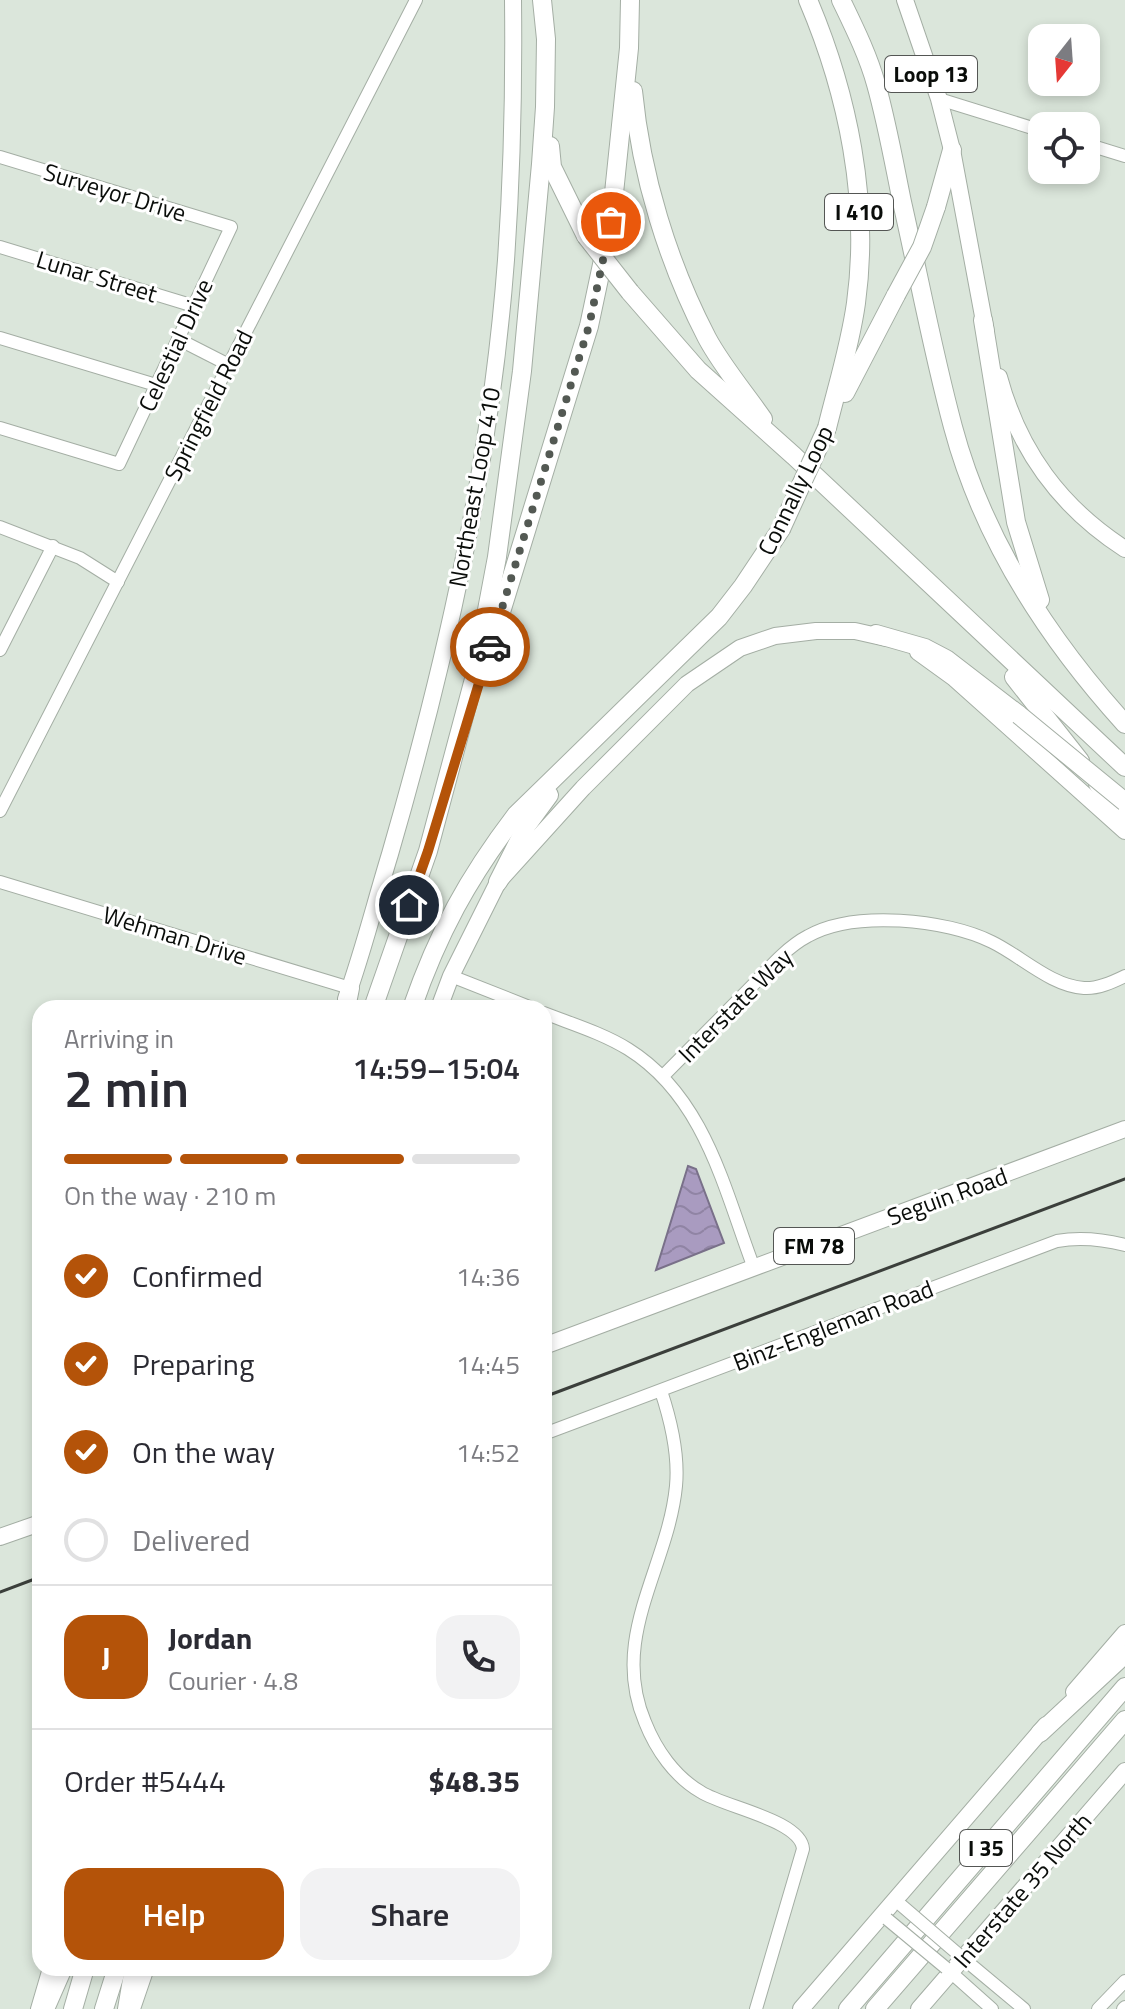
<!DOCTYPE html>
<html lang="en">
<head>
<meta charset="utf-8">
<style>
	body { margin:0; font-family:"Titillium Web",sans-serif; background:#f2f2f3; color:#2b2b33; height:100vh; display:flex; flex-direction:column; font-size:30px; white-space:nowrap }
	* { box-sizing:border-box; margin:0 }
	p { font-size:26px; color:#7c7c81 }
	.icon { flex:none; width:44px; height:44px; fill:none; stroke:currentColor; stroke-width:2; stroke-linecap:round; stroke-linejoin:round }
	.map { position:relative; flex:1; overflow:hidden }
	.panel { position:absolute; left:32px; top:1000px; width:520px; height:976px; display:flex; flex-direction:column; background:#fff; border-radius:24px; box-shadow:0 4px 12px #0003 }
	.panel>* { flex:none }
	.needle { width:52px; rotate:197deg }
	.controls { position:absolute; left:1028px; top:24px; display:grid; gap:16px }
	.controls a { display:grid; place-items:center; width:72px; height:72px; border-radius:16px; background:#fff; box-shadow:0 4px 12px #0003; font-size:40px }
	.pin { position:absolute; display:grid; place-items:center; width:68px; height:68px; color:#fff; margin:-34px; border:4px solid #fff; border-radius:50%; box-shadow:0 2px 8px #0007 }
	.courier { position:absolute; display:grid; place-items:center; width:80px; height:80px; margin:-40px; border:6px solid #b45309; border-radius:50%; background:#fff; color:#222; box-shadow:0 2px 10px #0007 }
	.headline em { font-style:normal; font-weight:600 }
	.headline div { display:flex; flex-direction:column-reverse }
	.headline { display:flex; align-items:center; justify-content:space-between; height:136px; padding:0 32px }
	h1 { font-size:52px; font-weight:600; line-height:60px }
	.bar { display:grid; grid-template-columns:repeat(4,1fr); gap:12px 8px; align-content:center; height:96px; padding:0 32px }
	.bar i { height:10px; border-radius:6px; background:#e1e1e2 }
	.bar .active { background:#b45309 }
	.bar p { grid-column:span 4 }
	.line { display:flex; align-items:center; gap:20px; padding:0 32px; border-top:2px solid #e1e1e2 }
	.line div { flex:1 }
	.round { display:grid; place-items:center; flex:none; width:84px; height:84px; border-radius:24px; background:#f2f2f3 }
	ol { padding:0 32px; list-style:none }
	li { display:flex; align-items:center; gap:24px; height:88px }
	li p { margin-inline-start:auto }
	li .icon { padding:8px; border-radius:50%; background:#b45309; color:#fff; stroke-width:4 }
	li:last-child { color:#7c7c81 }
	li i { width:44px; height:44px; border:4px solid #e1e1e2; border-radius:50% }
	.cta { display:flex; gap:16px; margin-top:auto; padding:16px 32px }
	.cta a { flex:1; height:92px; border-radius:24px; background:#b45309; color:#fff; font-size:32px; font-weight:600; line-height:92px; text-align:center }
	.cta a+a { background:#f2f2f3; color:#2b2b33 }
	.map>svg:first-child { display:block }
</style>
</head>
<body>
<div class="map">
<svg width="1125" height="2009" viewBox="0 0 1125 2009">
	<defs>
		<pattern id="water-waves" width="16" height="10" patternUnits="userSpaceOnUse" patternTransform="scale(2)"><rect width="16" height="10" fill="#a99bc0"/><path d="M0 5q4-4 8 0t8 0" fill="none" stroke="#9084a4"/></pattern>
	</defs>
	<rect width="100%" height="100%" fill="#dbe6db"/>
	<polygon fill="url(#water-waves)" stroke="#797089" stroke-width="2" points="688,1166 696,1169 724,1243 656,1270"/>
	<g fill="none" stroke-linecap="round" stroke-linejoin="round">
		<defs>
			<g id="minor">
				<polyline points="939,99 1042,131"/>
				<polyline points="1086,144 1125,156"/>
				<polyline points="0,157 231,227 119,464 0,428"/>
				<polyline points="0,247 194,306"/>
				<polyline points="0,338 156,385"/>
				<polyline points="178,339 229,365"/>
				<polyline points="0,527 80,558 118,582"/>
				<polyline points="0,650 53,546"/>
				<polyline points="0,811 416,0"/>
				<polyline points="0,882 350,988"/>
				<polyline points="451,976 532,1008"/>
				<path d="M544,1013c28,11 58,20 84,36 77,48 96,140 126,219"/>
				<path d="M663,1076c30,-30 60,-61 90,-91 16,-17 34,-38 55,-49 46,-26 138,-17 184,6 29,14 59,44 92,46 14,1 29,-6 41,-12"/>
				<path d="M661,1391c10,30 18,63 15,95 -8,82 -67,151 -31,236 11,28 30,55 56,70 23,15 100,28 102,57l-47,160"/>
				<path d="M544,1434l513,-193c24,-4 44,-2 68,4"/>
				<polyline points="958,1954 1024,2009"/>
				<polyline points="946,1968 992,2009"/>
				<polyline points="37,2009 49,1968"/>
				<polyline points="134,2009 148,1968"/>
				<polyline points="1098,2009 1125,1981"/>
				<polyline points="1123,2009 1125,2007"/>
			</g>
			<g id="major">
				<polyline points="905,0 939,99 952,150 986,332"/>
				<path d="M999,377c20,74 61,130 126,172"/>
				<polyline points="918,652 954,678 1125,831"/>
				<path d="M346,999c17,-47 29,-96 44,-145 56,-193 101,-392 116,-594 6,-86 8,-173 7,-260"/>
				<polyline points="439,1008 451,976 498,882 583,788 687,684 740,648 775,636 816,631 855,631 886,638"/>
				<polyline points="544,1346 1125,1129"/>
				<polyline points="0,1537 40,1523"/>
				<polyline points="1074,1692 1125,1633"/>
				<polyline points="801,2009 1046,1725"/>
				<polyline points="919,2009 1125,1771"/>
			</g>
			<g id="highway">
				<path d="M808,0c40,94 62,201 48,303 -6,43 -19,84 -29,125"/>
				<path d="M841,0c13,27 27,55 35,84 11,39 18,79 26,118 17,75 31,151 51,225 30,112 95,212 172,297"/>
				<path d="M633,91c8,84 35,172 74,247 15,28 38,55 56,81"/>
				<polyline points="550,146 552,167 586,236"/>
				<polyline points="936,207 952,150"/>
				<polyline points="630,292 698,370 794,456 1125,767"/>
				<polyline points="983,320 1016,522 1040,600"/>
				<polyline points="845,393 896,295"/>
				<polyline points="876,634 925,648 946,659 1019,715"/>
				<polyline points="489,651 589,326 611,222 629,48 630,0"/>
				<polyline points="1014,677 1080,761"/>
				<polyline points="1098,784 1125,820"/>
				<polyline points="498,882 527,825 549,795"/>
				<polyline points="346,1008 350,988"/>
				<polyline points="373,1008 428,851 474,679 497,557 522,371 541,164 545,107 546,39 542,0"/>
				<path d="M412,1008c26,-75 56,-130 104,-193l203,-198 24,-31 38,-57"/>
				<polyline points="1040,1733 1125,1654"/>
				<polyline points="45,2009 63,1968"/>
				<polyline points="73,2009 85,1968"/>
				<polyline points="104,2009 117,1968"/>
				<polyline points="127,2009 134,1968"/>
				<polyline points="848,2009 1125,1687"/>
				<polyline points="875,2009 1125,1720"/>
			</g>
		</defs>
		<use href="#minor" stroke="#a4aea4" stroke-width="14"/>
		<use href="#major" stroke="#a4aea4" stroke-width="18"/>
		<use href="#highway" stroke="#a4aea4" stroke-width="20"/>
		<use href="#minor" stroke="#fff" stroke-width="12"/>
		<use href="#major" stroke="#fff" stroke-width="16"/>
		<use href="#highway" stroke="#fff" stroke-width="18"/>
		<g stroke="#3b3f3b" stroke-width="3">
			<polyline points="544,1397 1125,1179"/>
			<polyline points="0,1592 40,1577"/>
		</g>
		<defs>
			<g id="minor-bridge">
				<polyline points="901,1905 958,1954"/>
				<polyline points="887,1919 946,1968"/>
			</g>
			<g id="highway-bridge">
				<polyline points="586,236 630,292"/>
				<polyline points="896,295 922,247 936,207"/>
				<polyline points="781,529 827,428"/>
				<polyline points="1019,715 1125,802"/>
			</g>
		</defs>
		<use href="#minor-bridge" stroke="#a4aea4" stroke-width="14" stroke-linecap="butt"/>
		<use href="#highway-bridge" stroke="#a4aea4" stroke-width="20" stroke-linecap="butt"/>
		<use href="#minor-bridge" stroke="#fff" stroke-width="12"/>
		<use href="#highway-bridge" stroke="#fff" stroke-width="18"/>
	</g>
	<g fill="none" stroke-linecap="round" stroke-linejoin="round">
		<polyline stroke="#535953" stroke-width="8" stroke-dasharray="0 14.4" points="490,647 589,326 611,222"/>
		<polyline stroke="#b45309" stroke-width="10" points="409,905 428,851 490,647"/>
	</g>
	<g text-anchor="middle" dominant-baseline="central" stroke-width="6" stroke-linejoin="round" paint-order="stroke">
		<g fill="#fff" stroke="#545654" stroke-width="2">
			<rect x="885" y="56" width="92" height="36" rx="6"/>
			<rect x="825" y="194" width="68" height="36" rx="6"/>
			<rect x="774" y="1228" width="80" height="36" rx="6"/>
			<rect x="960" y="1830" width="52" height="36" rx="6"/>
		</g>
		<g font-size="22" font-weight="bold" fill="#0a0d0a">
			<text x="931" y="74">Loop 13</text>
			<text x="859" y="212">I 410</text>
			<text x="814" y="1246">FM 78</text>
			<text x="986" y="1848">I 35</text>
		</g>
		<g font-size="24" fill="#0a0d0a" stroke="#fff">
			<text transform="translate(115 192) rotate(17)">Surveyor Drive</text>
			<text transform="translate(97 276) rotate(17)">Lunar Street</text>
			<text transform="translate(175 345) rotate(-65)">Celestial Drive</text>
			<text transform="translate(208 405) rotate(-63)">Springfield Road</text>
			<text transform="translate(474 487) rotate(-80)">Northeast Loop 410</text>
			<text transform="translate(795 490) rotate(-64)">Connally Loop</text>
			<text transform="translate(175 935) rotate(17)">Wehman Drive</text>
			<text transform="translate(735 1005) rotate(-45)">Interstate Way</text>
			<text transform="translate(947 1196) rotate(-20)">Seguin Road</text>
			<text transform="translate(833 1325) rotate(-21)">Binz-Engleman Road</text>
			<text transform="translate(1022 1890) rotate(-49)">Interstate 35 North</text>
		</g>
	</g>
</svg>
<div class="controls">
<a><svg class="needle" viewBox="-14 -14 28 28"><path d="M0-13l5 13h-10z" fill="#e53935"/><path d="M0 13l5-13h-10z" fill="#7c7c81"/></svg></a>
<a><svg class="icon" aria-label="locate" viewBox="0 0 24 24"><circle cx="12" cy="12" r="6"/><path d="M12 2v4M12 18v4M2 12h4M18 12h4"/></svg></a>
</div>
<div class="pin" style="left:611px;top:222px;background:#ea580c"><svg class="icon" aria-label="bag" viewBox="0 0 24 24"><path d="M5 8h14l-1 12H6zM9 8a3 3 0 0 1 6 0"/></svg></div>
<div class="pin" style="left:409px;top:905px;background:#1f2937"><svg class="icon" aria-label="home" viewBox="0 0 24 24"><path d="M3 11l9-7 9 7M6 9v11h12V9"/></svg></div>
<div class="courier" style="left:490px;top:647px"><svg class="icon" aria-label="car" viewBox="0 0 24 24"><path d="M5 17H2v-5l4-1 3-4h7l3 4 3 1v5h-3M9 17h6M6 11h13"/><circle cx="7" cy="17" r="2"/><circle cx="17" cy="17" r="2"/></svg></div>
<section class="panel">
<div class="headline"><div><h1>2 min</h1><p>Arriving in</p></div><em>14:59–15:04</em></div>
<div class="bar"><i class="active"></i><i class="active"></i><i class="active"></i><i></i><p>On the way · 210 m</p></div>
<ol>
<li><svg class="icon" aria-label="check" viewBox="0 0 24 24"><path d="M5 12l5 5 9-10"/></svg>Confirmed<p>14:36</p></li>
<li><svg class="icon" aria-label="check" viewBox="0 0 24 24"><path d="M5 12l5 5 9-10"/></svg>Preparing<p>14:45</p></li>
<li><svg class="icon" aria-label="check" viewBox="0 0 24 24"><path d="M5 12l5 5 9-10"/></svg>On the way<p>14:52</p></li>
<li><i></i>Delivered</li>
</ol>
<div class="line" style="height:144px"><b class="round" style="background:#b45309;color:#fff">J</b><div><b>Jordan</b><p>Courier · 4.8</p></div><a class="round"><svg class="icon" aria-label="phone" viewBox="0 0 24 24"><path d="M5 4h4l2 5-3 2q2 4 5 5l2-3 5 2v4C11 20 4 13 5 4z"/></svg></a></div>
<div class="line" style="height:104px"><div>Order #5444</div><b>$48.35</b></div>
<div class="cta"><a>Help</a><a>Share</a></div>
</section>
</div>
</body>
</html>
